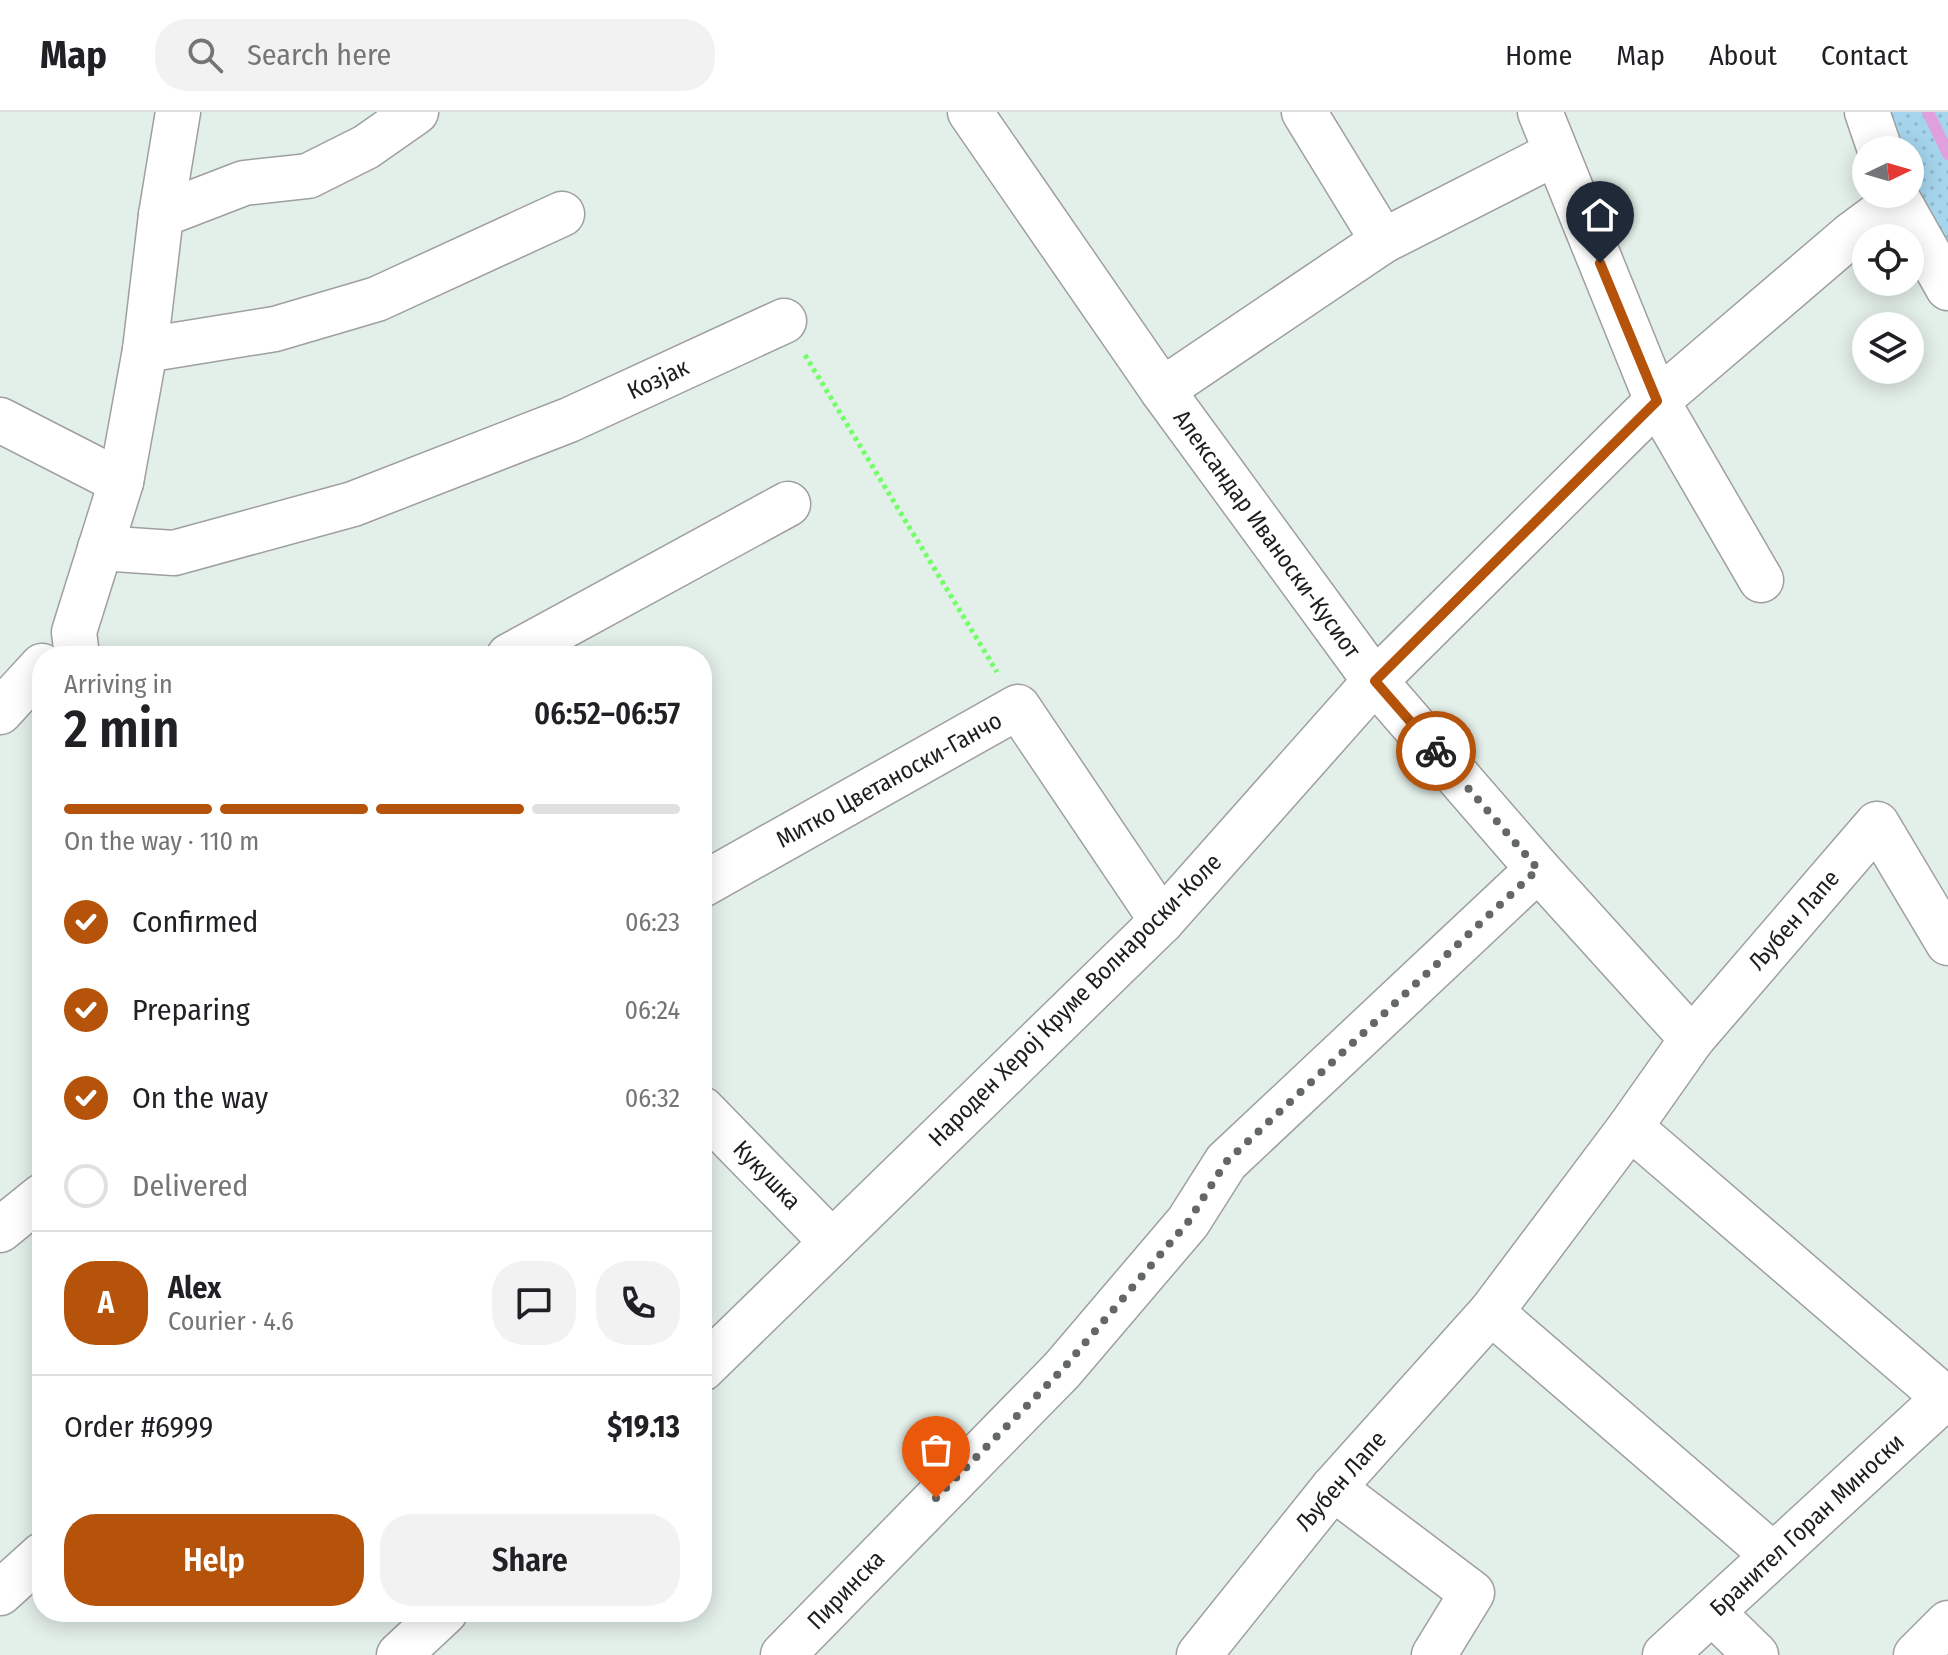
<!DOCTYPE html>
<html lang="en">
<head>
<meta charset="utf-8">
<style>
	body { margin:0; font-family:"Fira Sans Condensed",sans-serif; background:#f2f2f2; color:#202124; height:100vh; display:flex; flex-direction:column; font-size:30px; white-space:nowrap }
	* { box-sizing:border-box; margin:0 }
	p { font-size:26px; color:#757577 }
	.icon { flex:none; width:44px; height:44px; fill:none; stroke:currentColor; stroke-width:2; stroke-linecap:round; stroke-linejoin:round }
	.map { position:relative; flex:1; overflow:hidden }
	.sheet { position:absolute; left:32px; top:534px; width:680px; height:976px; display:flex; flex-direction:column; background:#fff; border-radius:32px; box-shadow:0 4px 20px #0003 }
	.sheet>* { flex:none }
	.needle { width:52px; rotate:85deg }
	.controls { position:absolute; left:1852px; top:24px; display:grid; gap:16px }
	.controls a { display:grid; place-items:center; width:72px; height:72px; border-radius:50%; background:#fff; box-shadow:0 4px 20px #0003; font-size:40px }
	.pin { position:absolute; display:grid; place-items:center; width:68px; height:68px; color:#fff; margin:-82px -34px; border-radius:50% 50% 50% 0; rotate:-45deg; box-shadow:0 0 8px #0007 }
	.pin .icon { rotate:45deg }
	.courier { position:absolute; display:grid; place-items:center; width:80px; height:80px; margin:-40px; border:6px solid #b45309; border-radius:50%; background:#fff; color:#222; box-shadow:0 2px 10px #0007 }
	.headline em { font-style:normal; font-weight:600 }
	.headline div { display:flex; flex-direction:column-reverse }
	.headline { display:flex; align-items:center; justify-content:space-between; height:136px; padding:0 32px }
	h1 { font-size:52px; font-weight:600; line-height:60px }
	.bar { display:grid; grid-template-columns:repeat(4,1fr); gap:12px 8px; align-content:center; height:96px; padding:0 32px }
	.bar i { height:10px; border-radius:6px; background:#e0e0e0 }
	.bar .on { background:#b45309 }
	.bar p { grid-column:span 4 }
	.line { display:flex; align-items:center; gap:20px; padding:0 32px; border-top:2px solid #e0e0e0 }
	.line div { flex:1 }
	.round { display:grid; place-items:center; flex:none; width:84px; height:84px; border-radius:32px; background:#f2f2f2 }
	ol { padding:0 32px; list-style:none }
	li { display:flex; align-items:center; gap:24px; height:88px }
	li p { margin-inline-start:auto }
	li .icon { padding:8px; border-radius:50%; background:#b45309; color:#fff; stroke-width:4 }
	li:last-child { color:#757577 }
	li i { width:44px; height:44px; border:4px solid #e0e0e0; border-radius:50% }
	.action { display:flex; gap:16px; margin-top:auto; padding:16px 32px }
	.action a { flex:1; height:92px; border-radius:32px; background:#b45309; color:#fff; font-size:32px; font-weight:600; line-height:92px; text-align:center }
	.action a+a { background:#f2f2f2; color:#202124 }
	header { display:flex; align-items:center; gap:48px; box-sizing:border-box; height:112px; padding:0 40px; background:#fff; border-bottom:2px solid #e0e0e0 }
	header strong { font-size:38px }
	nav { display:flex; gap:44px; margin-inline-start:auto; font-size:28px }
	.search { width:560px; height:72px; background:#f2f2f2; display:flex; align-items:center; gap:20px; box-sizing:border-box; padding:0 28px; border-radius:32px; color:#757577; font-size:30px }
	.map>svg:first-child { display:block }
</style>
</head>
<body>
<header>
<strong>Map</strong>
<div class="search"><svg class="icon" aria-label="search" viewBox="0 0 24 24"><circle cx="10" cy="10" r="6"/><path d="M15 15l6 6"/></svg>Search here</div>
<nav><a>Home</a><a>Map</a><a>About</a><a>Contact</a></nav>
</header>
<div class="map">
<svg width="1948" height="1543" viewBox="0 0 1948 1543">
	<defs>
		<pattern id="grass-dots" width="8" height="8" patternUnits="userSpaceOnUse" patternTransform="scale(2)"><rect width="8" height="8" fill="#a5d5ed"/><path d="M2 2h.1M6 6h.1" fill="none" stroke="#8eb6cb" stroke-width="1.8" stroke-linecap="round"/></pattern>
	</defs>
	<rect width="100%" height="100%" fill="#e3efe9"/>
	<polygon fill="url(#grass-dots)" points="1867,0 1948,0 1948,176 1910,82 1910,38 1880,38"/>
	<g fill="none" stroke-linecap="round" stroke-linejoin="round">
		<polyline stroke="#e0a0dd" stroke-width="12" points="1928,0 1948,42"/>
		<defs>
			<g id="minor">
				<polyline points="970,0 1162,278 1375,569 1538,757 1692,927"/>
				<polyline points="1304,0 1383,129"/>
				<polyline points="1540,0 1657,289 1761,468"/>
				<polyline points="1867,0 1880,38"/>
				<polyline points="1895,82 1948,176"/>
				<polyline points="161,103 244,71 308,64 366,35 416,0"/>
				<polyline points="145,238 275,217 377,187 562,102"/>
				<polyline points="1162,278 1383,129 1556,41"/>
				<polyline points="0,308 121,370"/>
				<polyline points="100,436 174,441 353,392 569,308 784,209"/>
				<polyline points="77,544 74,520 121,370 145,238 161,103 178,0"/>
				<polyline points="509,544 788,392"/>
				<polyline points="0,600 42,554"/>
				<polyline points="702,773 1018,595 1162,809"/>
				<polyline points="702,997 832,1130"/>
				<polyline points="1630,1015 1945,1286"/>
				<polyline points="0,1118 42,1084"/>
				<polyline points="1491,1200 1773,1443"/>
				<polyline points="702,1257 1162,809 1375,569 1657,289 1851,123 1897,89"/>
				<polyline points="1333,1376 1472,1481 1434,1543"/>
				<polyline points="0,1481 42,1443"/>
				<polyline points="1712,1500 1756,1543"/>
				<polyline points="399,1543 445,1500"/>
				<polyline points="783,1543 1062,1258 1188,1110 1226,1050 1538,757"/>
				<polyline points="1199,1543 1333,1376 1491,1200 1630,1015 1692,927 1877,712 1948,831"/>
				<polyline points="1665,1543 1948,1283"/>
				<polyline points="1916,1543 1948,1511"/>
			</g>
		</defs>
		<use href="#minor" stroke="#9f9f9f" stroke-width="47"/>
		<polyline stroke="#70ff64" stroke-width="5" stroke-dasharray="4 4" stroke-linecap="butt" points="805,243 997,560"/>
		<use href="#minor" stroke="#fff" stroke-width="44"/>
	</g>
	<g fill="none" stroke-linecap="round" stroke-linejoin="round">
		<polyline stroke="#636765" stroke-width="8" stroke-dasharray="0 14.4" points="936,1386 1062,1258 1188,1110 1226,1050 1538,757 1436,639"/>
		<polyline stroke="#b45309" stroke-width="10" points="1436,639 1375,569 1657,289 1600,151"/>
	</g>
	<g text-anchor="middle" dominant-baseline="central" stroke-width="7" stroke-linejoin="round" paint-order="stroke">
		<g font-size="24" fill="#1e1e1e" stroke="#fff">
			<text transform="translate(658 267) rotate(-25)">Козјак</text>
			<text transform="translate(1267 422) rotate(54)">Александар Иваноски-Кусиот</text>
			<text transform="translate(889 668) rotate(-29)">Митко Цветаноски-Ганчо</text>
			<text transform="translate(1794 808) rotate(-49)">Љубен Лапе</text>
			<text transform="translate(1075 888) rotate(-45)">Народен Херој Круме Волнароски-Коле</text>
			<text transform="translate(767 1063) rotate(46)">Кукушка</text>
			<text transform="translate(1341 1369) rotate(-49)">Љубен Лапе</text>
			<text transform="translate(1807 1413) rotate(-43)">Бранител Горан Миноски</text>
			<text transform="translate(846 1478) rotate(-46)">Пиринска</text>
		</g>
	</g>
</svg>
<div class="controls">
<a><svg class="needle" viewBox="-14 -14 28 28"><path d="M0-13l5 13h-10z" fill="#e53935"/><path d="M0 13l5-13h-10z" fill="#757577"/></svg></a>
<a><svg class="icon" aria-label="locate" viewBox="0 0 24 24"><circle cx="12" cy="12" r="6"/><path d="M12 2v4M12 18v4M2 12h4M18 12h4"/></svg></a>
<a><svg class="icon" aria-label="layers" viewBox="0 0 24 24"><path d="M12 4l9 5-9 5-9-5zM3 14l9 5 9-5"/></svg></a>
</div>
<div class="pin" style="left:936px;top:1386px;background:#ea580c"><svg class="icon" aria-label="bag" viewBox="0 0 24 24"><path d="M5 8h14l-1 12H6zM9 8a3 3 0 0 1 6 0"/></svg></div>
<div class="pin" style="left:1600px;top:151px;background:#1f2937"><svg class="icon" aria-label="home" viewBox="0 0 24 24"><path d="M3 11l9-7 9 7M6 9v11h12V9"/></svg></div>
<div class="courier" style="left:1436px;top:639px"><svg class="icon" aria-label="bike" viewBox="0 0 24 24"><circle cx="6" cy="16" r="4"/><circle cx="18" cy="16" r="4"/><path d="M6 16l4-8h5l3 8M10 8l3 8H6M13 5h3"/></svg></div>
<section class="sheet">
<div class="headline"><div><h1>2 min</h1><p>Arriving in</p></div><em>06:52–06:57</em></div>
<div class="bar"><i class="on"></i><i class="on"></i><i class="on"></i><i></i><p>On the way · 110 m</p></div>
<ol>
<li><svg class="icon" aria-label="check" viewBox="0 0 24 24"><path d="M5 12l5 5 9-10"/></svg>Confirmed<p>06:23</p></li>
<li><svg class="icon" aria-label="check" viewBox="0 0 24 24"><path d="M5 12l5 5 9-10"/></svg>Preparing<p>06:24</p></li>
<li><svg class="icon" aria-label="check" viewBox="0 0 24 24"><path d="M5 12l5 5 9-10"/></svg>On the way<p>06:32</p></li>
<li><i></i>Delivered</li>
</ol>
<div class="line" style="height:144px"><b class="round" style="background:#b45309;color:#fff">A</b><div><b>Alex</b><p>Courier · 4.6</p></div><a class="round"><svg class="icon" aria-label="chat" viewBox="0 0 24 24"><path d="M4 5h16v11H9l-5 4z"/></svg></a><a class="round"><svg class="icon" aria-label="phone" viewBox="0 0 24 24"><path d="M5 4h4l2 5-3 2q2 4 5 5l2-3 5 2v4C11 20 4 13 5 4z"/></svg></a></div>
<div class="line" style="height:104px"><div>Order #6999</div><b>$19.13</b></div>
<div class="action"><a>Help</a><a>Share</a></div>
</section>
</div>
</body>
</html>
